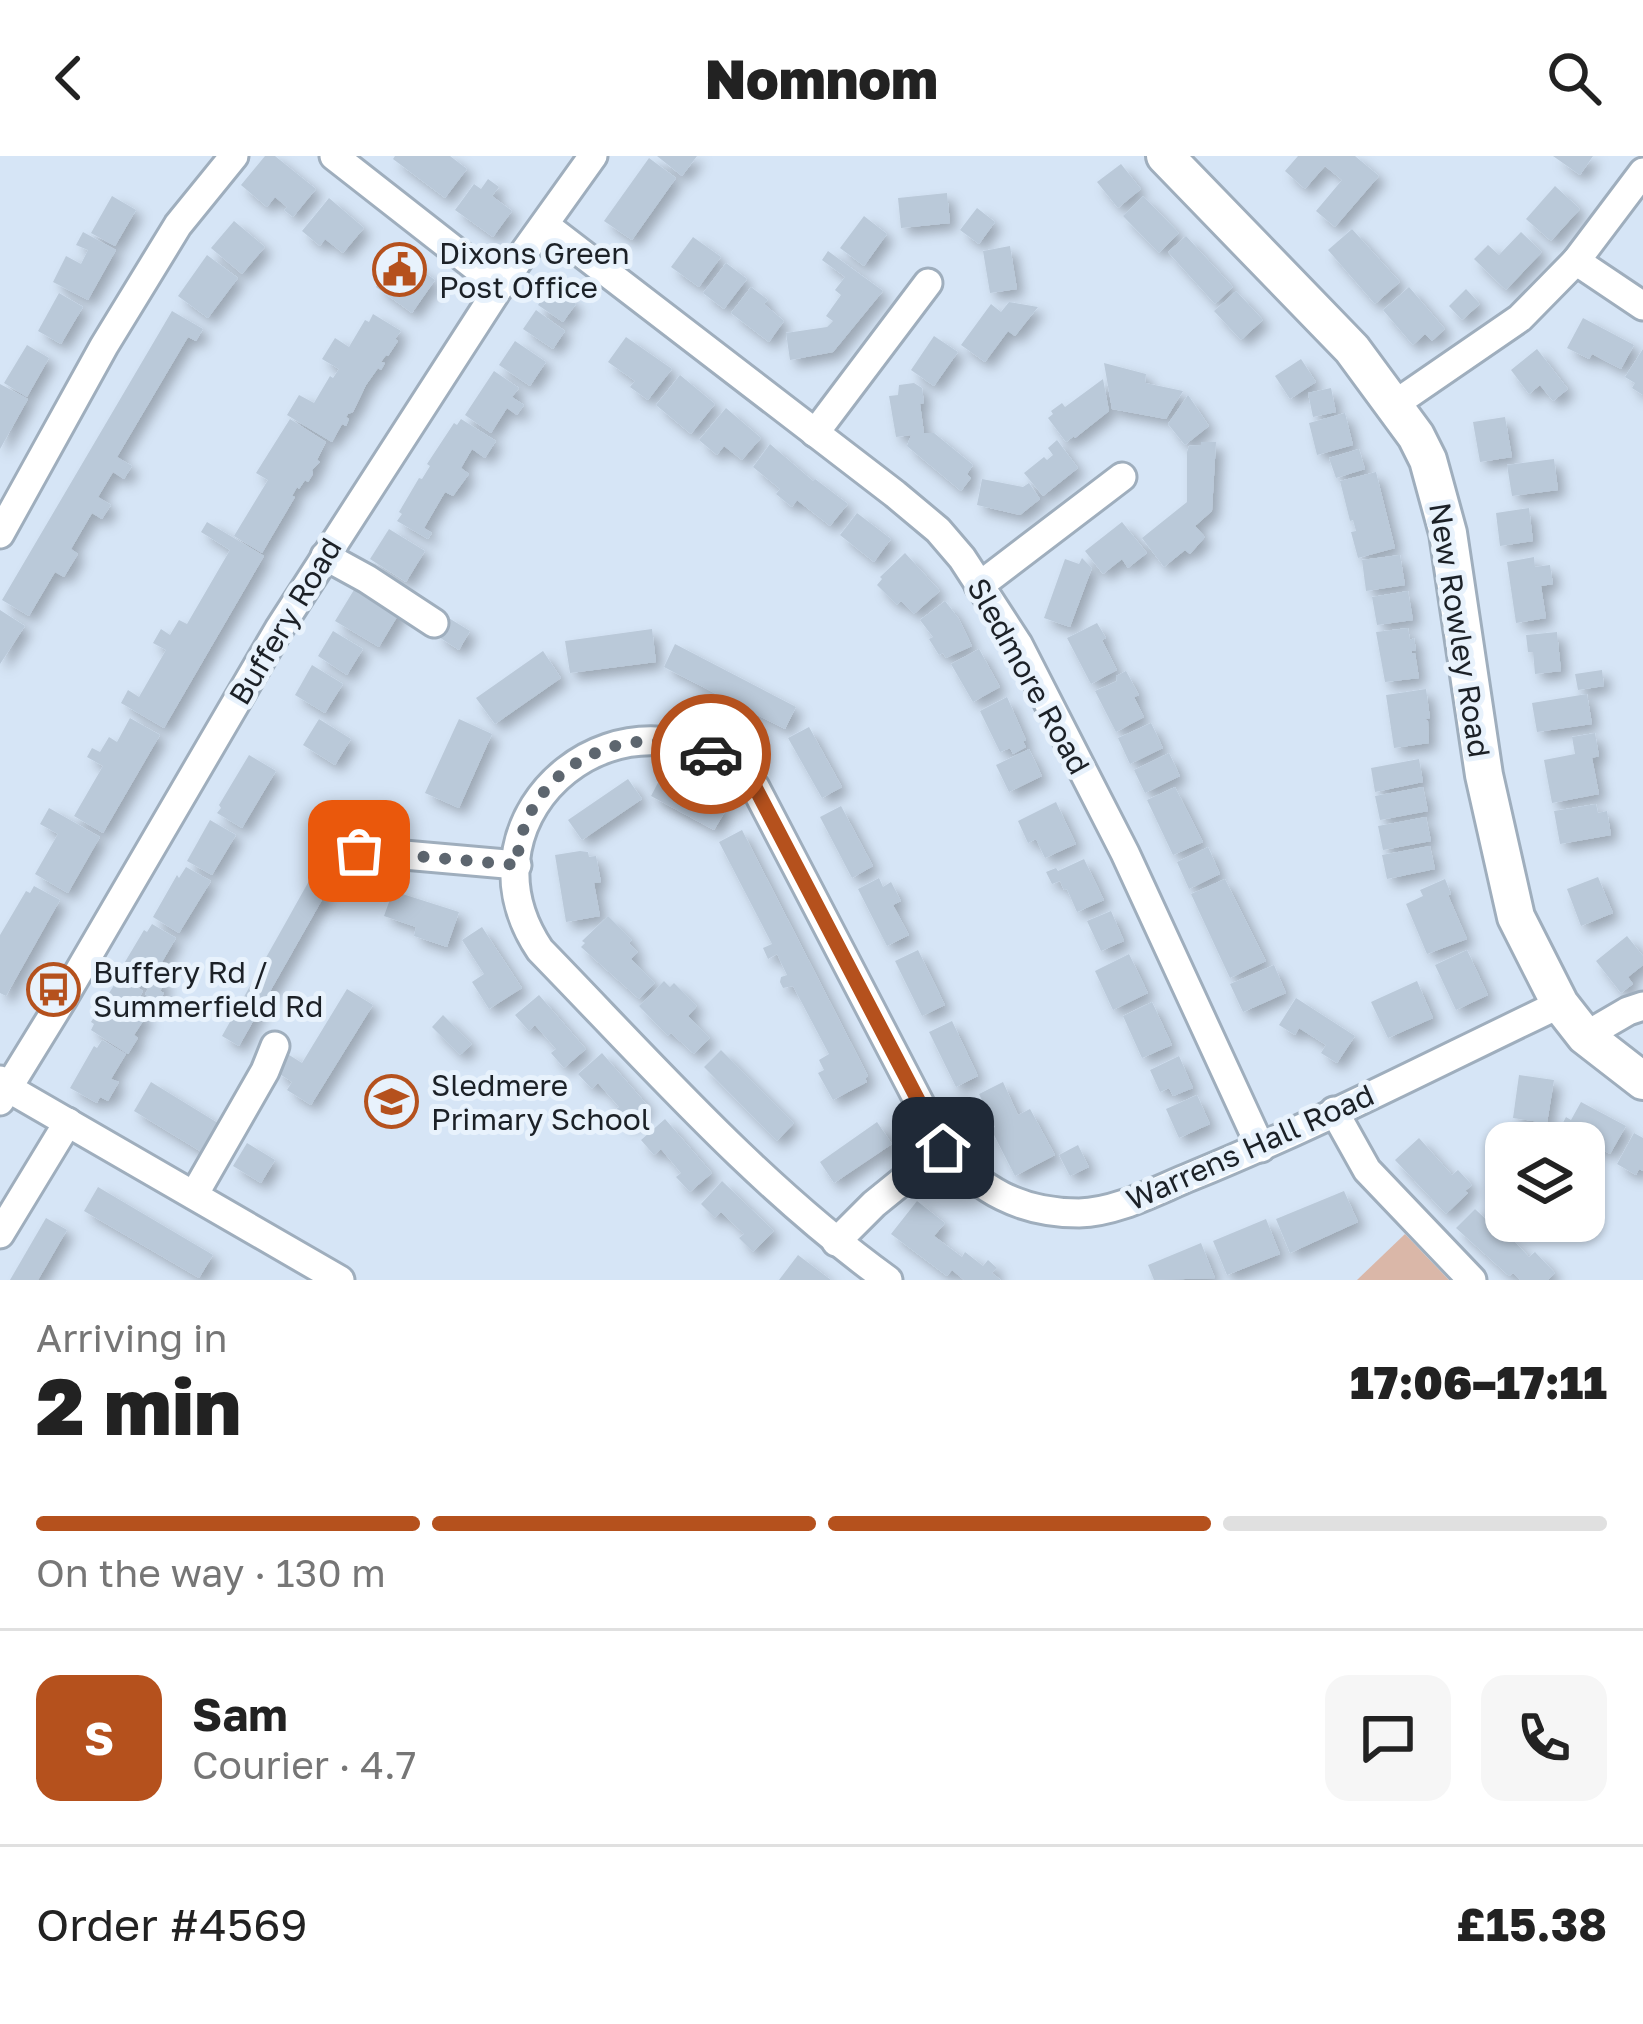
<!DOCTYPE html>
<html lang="en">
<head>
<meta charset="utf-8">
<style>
	body { margin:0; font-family:"Golos Text",sans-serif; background:#f6f6f6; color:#222; height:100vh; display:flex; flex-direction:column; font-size:45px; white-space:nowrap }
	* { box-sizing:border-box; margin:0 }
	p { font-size:39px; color:#767676 }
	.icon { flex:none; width:66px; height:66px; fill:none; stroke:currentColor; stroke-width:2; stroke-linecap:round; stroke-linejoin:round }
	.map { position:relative; height:1124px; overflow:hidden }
	.panel { display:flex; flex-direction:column; background:#fff; flex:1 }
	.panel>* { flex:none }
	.buttons { position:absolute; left:1485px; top:966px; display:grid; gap:24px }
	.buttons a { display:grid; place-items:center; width:120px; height:120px; border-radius:24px; background:#fff; box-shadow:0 3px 9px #0004; font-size:60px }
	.pin { position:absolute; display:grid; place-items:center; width:102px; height:102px; color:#fff; margin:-51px; border-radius:24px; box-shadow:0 6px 18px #0006 }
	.courier { position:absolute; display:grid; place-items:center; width:120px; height:120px; margin:-60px; border:9px solid #b5511d; border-radius:50%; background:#fff; color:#222; box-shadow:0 3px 15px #0007 }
	.head em { font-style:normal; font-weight:800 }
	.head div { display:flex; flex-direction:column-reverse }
	.head { display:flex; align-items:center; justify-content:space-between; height:204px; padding:0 36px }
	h1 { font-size:78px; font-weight:800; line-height:90px }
	.bar { display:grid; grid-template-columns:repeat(4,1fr); gap:18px 12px; align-content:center; height:144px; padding:0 36px }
	.bar i { height:15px; border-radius:9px; background:#e0e0e0 }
	.bar .current { background:#b5511d }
	.bar p { grid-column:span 4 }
	.line { display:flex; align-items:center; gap:30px; padding:0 36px; border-top:3px solid #e0e0e0 }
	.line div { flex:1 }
	.round { display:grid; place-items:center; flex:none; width:126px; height:126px; border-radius:24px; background:#f6f6f6 }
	header { display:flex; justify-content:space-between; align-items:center; height:156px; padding:0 36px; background:#fff; font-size:54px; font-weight:800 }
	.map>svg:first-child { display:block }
</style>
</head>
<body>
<header><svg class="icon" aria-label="back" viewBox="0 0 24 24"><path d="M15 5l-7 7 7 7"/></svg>Nomnom<svg class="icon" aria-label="search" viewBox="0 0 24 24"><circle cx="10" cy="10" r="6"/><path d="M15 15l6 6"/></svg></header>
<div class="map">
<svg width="1643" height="1124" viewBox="0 0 1643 1124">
	<defs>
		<filter id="shadow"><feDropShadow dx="7" dy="7" stdDeviation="6" flood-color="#0004"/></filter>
	</defs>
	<rect width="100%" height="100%" fill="#d6e5f6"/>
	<polygon fill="#dab7a8" points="1405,1078 1449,1124 1357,1124"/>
	<g fill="#bac9d9" filter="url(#shadow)">
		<polygon points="265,0 275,0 316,33 293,61 284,54 287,51 275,41 267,51 241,29"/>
		<polygon points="395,0 450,0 467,13 445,42 393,3"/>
		<polygon points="657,0 697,0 682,20"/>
		<polygon points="1298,0 1355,0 1379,20 1335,71 1316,55 1342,24 1325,10 1305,33 1285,15"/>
		<polygon points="1553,0 1593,0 1580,19"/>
		<polygon points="649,2 676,22 632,84 604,65"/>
		<polygon points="1121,8 1141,33 1118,52 1097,26"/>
		<polygon points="488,23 499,31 492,40 512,55 493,81 455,54 474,28 481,33"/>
		<polygon points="1555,30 1580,53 1551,85 1526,63"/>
		<polygon points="947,37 950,67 901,72 898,42"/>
		<polygon points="112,40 136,54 115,90 91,77"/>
		<polygon points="1143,40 1179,77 1159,97 1123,60"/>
		<polygon points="329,42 364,72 343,97 325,83 320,90 302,75"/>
		<polygon points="977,52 995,66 979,88 960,74"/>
		<polygon points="864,60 887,78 864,110 840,92"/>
		<polygon points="234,65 265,91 242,118 211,92"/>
		<polygon points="1352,73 1400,126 1375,148 1328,94"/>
		<polygon points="83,76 116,94 88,144 53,126 66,100 81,108 88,94 76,89"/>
		<polygon points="1521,76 1542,96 1506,134 1474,103 1488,89 1499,99"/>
		<polygon points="1186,80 1233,131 1215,148 1168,96"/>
		<polygon points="693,81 721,101 699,131 671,111"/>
		<polygon points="1010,90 1017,133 990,137 983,95"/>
		<polygon points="828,95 883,135 833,196 790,204 786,177 827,171 833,165 826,160 841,139 835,134 845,121 822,104"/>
		<polygon points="207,99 238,122 208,162 178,140"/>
		<polygon points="400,99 435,124 412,157 376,131"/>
		<polygon points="726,107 747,123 724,153 703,137"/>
		<polygon points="551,130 576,148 563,166 538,149"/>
		<polygon points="751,131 768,144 764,148 784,165 769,186 731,157"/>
		<polygon points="1409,131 1445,173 1432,185 1425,178 1413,189 1383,154"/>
		<polygon points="1466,133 1480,148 1462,164 1449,150"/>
		<polygon points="1236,135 1263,164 1241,184 1214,155"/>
		<polygon points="59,137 83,151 61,188 38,175"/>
		<polygon points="1009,146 1038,151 1015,180 1008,175 985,206 961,189 991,148 1001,156"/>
		<polygon points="536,154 565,175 553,193 523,173"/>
		<polygon points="172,155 203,173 196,185 188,181 117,301 132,310 124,323 113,316 98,341 111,349 102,363 92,357 71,393 78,398 64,421 55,416 29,460 2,444"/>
		<polygon points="373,158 401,175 395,183 398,185 388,200 386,199 381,206 385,207 381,214 378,212 366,229 353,256 348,258 346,261 349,263 346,270 342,268 332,286 287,259 299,239 314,247 330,220 333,222 339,213 322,203 335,182 349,191 365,164 369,166"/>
		<polygon points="1583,162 1634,189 1621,213 1592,198 1589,203 1567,192"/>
		<polygon points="934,180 958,196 934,230 911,214"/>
		<polygon points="626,181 672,213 648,244 630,231 635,225 608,206"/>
		<polygon points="515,185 546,206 530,230 499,209"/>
		<polygon points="27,189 49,202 27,241 4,227"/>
		<polygon points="1537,193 1568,233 1553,245 1540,229 1529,238 1511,214"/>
		<polygon points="1643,193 1643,239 1632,232 1635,227 1625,221"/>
		<polygon points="1301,203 1316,226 1290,243 1275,220"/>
		<polygon points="1104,207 1146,218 1145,227 1183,235 1166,263 1112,253"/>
		<polygon points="494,215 519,232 512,241 524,249 517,259 507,252 491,277 465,259"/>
		<polygon points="680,219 715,248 691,278 656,249"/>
		<polygon points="1103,223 1109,255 1075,282 1074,280 1066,286 1048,262 1053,258 1051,255 1062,247 1065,251"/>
		<polygon points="914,227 922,232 924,247 920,248 924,277 934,277 973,309 967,318 971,322 961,335 907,290 911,279 896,281 889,240 898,239 899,229"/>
		<polygon points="0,228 28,243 0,293"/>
		<polygon points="1331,232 1336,256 1313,261 1308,237"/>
		<polygon points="1188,239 1209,270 1185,289 1168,268"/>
		<polygon points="726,252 761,282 742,304 724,290 717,299 699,284"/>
		<polygon points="1345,257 1353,289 1317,299 1309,267"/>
		<polygon points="1505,261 1512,301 1480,306 1473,266"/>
		<polygon points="290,263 326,286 317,304 320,306 312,314 313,318 308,326 305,324 299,333 297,331 292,340 295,341 262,397 234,380 268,324 256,317"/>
		<polygon points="461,263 496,285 485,302 472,293 461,312 469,318 453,340 445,336 424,372 432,377 428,383 397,365 402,358 399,356 419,322 422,323 430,310 427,308 454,267 457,269"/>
		<polygon points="1057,284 1078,312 1043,340 1024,317 1044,301 1047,304 1053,299 1048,292"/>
		<polygon points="1201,286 1216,286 1212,355 1195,370 1205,381 1190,398 1185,394 1164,411 1142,382 1187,346 1187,296 1189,290 1201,289"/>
		<polygon points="770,288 813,325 815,323 848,348 830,370 797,344 792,351 776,338 780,333 753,311"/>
		<polygon points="1359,293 1365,313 1336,322 1329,302"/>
		<polygon points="1554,303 1558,334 1512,340 1507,309"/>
		<polygon points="1376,316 1395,392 1358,402 1351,376 1356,375 1353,364 1350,365 1340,325"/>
		<polygon points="982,323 1023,331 1029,327 1040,343 1020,359 977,349"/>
		<polygon points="1529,352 1533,385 1500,390 1496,357"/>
		<polygon points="857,357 891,383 874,406 840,379"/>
		<polygon points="207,366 264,400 164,572 121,547 128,534 139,541 166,494 153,487 161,473 170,479 179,464 187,468 230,394 201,376"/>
		<polygon points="1122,366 1147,397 1128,412 1122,403 1103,418 1085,395"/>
		<polygon points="389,373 425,395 406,426 370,403"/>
		<polygon points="905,397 940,435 914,458 901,445 897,449 877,429 882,423 880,421"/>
		<polygon points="1400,399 1405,429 1366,435 1362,404"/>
		<polygon points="1534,401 1535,411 1550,409 1553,428 1541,430 1546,462 1516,467 1507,406"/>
		<polygon points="1082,402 1092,412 1070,471 1044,462 1065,403 1079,408"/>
		<polygon points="360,424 403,451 379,491 335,465"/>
		<polygon points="1408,435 1413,464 1377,469 1372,441"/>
		<polygon points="945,445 959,463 972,490 946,502 943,497 939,499 929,483 933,481 920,464"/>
		<polygon points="0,454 25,470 0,508"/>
		<polygon points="447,461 470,475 459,494 436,479"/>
		<polygon points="1097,467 1106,482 1102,484 1117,514 1091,528 1067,482"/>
		<polygon points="1408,472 1410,484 1414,482 1416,494 1412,495 1412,497 1415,497 1419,522 1385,526 1376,476"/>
		<polygon points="652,473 656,506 570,517 565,485"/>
		<polygon points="333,475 363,493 347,519 318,500"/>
		<polygon points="1557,476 1561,515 1535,518 1533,496 1528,496 1526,479"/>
		<polygon points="675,488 796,551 785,573 664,511"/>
		<polygon points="979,493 1000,531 973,546 951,508"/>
		<polygon points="543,495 561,522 495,568 476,542"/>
		<polygon points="312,509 343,528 325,557 295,539"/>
		<polygon points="1602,514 1604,530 1578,534 1575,518"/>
		<polygon points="1126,515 1139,539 1134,541 1144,561 1116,576 1095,535 1117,525 1116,520"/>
		<polygon points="1426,533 1430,562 1425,563 1428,565 1429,587 1394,592 1386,539"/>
		<polygon points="1587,538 1592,568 1537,576 1532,547"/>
		<polygon points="1007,541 1026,584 1023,585 1026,591 1013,598 1010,592 1000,596 980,555"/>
		<polygon points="130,562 160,579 103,677 74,660 103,610 87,601 92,592 100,596 109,581 117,586"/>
		<polygon points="319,563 351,583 335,609 303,589"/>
		<polygon points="459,563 492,578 459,652 425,637"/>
		<polygon points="1151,567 1163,592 1130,608 1118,582"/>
		<polygon points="809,571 842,631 822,642 788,582"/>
		<polygon points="1595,577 1599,600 1592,602 1599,638 1552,647 1544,604 1575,598 1572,581"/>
		<polygon points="1029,593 1042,620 1009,636 996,609"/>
		<polygon points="1169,597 1180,620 1145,637 1134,614"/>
		<polygon points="249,599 276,615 242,672 217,657 221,652 219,649"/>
		<polygon points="1419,603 1423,626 1375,636 1371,612"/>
		<polygon points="662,619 726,654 714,674 651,640"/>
		<polygon points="628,623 642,643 582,684 568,664"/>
		<polygon points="1175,631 1203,686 1173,699 1147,644"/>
		<polygon points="1423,631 1428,655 1380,664 1375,640"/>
		<polygon points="1056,646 1076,688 1045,702 1036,683 1028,687 1018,665"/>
		<polygon points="1596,648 1598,657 1607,655 1611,679 1560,688 1554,655"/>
		<polygon points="841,650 873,710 852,722 820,661"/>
		<polygon points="49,652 100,681 68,737 35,718 58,678 40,668"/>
		<polygon points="1426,661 1431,685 1383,694 1378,670"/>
		<polygon points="210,664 236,679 212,719 187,705"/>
		<polygon points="742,674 868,920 865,922 867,926 833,944 818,917 824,914 819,904 829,898 793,830 783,832 780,826 781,821 787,819 777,798 768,803 763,792 772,788 719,686"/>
		<polygon points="1430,690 1435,713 1387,723 1382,699"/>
		<polygon points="1208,691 1220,718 1189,733 1177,706"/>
		<polygon points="580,695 588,696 589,701 596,700 601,726 594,727 600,760 566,766 555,699"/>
		<polygon points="1084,703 1104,744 1077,756 1067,733 1064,734 1060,725 1052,728 1046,716 1056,712 1058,715"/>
		<polygon points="186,711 211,725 179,777 153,761 177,719 179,722"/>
		<polygon points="1598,721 1613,757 1581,770 1567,733"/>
		<polygon points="879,722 883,731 891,726 901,745 893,749 909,779 887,790 858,733"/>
		<polygon points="1225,723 1266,805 1230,822 1191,738"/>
		<polygon points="1445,723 1451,738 1448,739 1467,783 1427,798 1406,748 1423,740 1420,734"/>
		<polygon points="309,725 327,735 239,890 222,880"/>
		<polygon points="34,730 60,744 6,840 0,837 0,779 26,735 30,737"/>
		<polygon points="393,735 459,756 447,791 414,780 416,771 384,760"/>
		<polygon points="1111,755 1124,785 1101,795 1087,765"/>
		<polygon points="608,760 632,784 629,787 638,796 631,803 655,827 639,843 581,791 585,787 582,785"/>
		<polygon points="152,768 176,782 155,818 166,825 160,835 164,837 159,846 145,838 148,833 119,816 144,774 147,776"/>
		<polygon points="482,771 522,832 489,853 472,826 484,818 462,784"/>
		<polygon points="1627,780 1643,800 1643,809 1628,821 1633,828 1621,837 1596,805"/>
		<polygon points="918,794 945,849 922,860 895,805"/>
		<polygon points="1467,794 1488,839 1456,854 1435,809"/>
		<polygon points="1129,798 1148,837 1113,854 1095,815"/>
		<polygon points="1274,809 1286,837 1243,856 1230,828"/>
		<polygon points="119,821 143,835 134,851 147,859 134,879 138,882 128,898 91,874 94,868 91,866"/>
		<polygon points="664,825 670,831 674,827 697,850 688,860 710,882 694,898 671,877 668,880 639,850"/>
		<polygon points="1417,825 1433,862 1388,882 1371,846"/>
		<polygon points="347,833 373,849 311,949 287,934 292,926 275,915 286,897 302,907"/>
		<polygon points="539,839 586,893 564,912 551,897 556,893 535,869 529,875 515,859"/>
		<polygon points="1296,842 1355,880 1337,907 1321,897 1326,889 1299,872 1295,879 1279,869"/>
		<polygon points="1152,846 1172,889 1142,902 1123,860"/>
		<polygon points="443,859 472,888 460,899 432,871"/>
		<polygon points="952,865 978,920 956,931 929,876"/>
		<polygon points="102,884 126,898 111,923 119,926 108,945 100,941 97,947 70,932 94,890 97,892"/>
		<polygon points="721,894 794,967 777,985 704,911"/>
		<polygon points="602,897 649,951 627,970 614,955 619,951 598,927 592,933 578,918"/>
		<polygon points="1179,900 1193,932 1173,940 1169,932 1160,936 1150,914"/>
		<polygon points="1519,919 1554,924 1547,967 1513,962"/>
		<polygon points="151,926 226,972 208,1000 134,955"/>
		<polygon points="1003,926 1018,959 1030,953 1055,999 1015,1020 991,973 995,971 979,938"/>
		<polygon points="1197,939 1210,968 1179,982 1166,953"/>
		<polygon points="1581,946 1626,970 1610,998 1573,977 1572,980 1559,974 1566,961 1571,964"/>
		<polygon points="665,963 712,1017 690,1036 676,1021 681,1017 661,993 654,999 641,984"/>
		<polygon points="877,966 892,988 834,1027 820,1006"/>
		<polygon points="1634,977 1643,982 1643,1015 1639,1013 1636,1019 1617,1008"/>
		<polygon points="1419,982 1452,1019 1458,1014 1472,1029 1465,1035 1468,1037 1446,1058 1395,1004"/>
		<polygon points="247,987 275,1004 261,1027 233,1010"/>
		<polygon points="1078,989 1089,1011 1070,1020 1059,999"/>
		<polygon points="722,1025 774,1075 753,1096 739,1082 744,1078 721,1056 715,1062 701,1048"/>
		<polygon points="98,1031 213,1099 199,1122 84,1055"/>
		<polygon points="1344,1035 1358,1066 1290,1097 1276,1063"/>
		<polygon points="917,1045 945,1067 934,1080 962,1101 965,1096 983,1110 988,1104 997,1112 992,1117 1001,1124 964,1124 952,1114 947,1120 891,1078"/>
		<polygon points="1475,1053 1510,1086 1513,1084 1529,1101 1535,1096 1555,1117 1548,1124 1520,1124 1513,1117 1509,1120 1456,1072"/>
		<polygon points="46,1062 67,1074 38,1124 10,1124"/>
		<polygon points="1266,1063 1280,1098 1227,1119 1213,1085"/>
		<polygon points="1201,1087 1215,1122 1154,1124 1148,1109"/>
		<polygon points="798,1099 831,1124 779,1124"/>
	</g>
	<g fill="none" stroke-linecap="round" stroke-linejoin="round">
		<defs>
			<g id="minor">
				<polyline points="334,0 500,130"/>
				<polyline points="545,69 895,338 938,374 962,402 1018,488 1125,697 1261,992"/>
				<polyline points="1576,105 1643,150"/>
				<polyline points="1392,250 1520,162 1576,105 1643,16"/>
				<polyline points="815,277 928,127"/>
				<polyline points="0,378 104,190 178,69 234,0"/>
				<polyline points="325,400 367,423 434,467"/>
				<polyline points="979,430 1122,321"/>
				<polyline points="359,695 517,709"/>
				<polyline points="1585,880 1628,855 1643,850"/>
				<polyline points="0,924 8,932 340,1124"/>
				<polyline points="0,945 64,841 279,473 500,130 593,0"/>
				<polyline points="1334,955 1367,1014 1472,1124"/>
				<polyline points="194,1039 265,915 275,890"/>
				<polyline points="0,1078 68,966"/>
				<polyline points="836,1086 874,1048 943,992"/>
				<path d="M888,1124c-130,-94 -237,-216 -348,-330 -92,-137 90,-287 215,-163l188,361c37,42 77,65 136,65 39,-1 78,-23 113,-37 125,-51 246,-114 368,-172"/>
			</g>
			<polyline id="major" points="1165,0 1352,193 1416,280 1428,304 1448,377 1484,619 1516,761 1560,848 1585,880 1643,925"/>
		</defs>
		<use href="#minor" stroke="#9faebd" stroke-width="33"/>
		<use href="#major" stroke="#9faebd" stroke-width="42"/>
		<use href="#minor" stroke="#fff" stroke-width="27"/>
		<use href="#major" stroke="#fff" stroke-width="36"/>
	</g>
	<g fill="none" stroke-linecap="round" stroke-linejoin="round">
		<path stroke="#5d666f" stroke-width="12" stroke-dasharray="0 21.6" d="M359,695l158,14c4,-97 110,-150 194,-111"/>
		<polyline stroke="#b5511d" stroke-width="15" points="711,598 724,603 755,631 943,992"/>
	</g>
	<defs>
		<symbol id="civic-ring" viewBox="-11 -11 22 22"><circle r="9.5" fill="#e8f2fc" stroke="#b5511d" stroke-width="1.5"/><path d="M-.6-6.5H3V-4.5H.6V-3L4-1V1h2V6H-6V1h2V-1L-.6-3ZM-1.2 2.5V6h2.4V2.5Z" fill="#b5511d"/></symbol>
		<symbol id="bus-ring" viewBox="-11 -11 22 22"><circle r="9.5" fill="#e8f2fc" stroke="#b5511d" stroke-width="1.5"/><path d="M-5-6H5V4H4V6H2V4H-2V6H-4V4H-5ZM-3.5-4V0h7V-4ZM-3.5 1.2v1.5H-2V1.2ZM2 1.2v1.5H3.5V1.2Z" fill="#b5511d"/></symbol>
		<symbol id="school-ring" viewBox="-11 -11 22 22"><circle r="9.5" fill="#e8f2fc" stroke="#b5511d" stroke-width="1.5"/><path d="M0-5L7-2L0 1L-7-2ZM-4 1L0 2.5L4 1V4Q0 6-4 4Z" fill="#b5511d"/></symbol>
	</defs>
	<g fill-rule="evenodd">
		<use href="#civic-ring" x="370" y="84" width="59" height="59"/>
		<use href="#bus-ring" x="24" y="804" width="59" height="59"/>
		<use href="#school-ring" x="362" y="916" width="59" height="59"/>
	</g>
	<g text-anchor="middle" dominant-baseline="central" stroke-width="10" stroke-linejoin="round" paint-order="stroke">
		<g font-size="30" fill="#1c2127" stroke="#e8f2fc" text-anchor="start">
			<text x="439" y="97">Dixons Green<tspan x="439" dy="34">Post Office</tspan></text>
			<text x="93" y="816">Buffery Rd /<tspan x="93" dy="34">Summerfield Rd</tspan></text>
			<text x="431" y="929">Sledmere<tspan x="431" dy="34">Primary School</tspan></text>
		</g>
		<g font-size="30" fill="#1c2127" stroke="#e8f2fc">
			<text transform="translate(285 465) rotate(-59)">Buffery Road</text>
			<text transform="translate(1460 474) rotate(81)">New Rowley Road</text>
			<text transform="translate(1029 520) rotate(61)">Sledmore Road</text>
			<text transform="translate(1250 991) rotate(-24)">Warrens Hall Road</text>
		</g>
	</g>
</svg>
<div class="buttons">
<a><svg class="icon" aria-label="layers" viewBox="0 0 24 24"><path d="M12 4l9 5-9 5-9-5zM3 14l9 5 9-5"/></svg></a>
</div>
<div class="pin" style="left:359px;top:695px;background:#ea580c"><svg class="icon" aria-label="bag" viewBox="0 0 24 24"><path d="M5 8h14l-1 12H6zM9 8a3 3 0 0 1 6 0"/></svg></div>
<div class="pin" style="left:943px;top:992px;background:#1f2937"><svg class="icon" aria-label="home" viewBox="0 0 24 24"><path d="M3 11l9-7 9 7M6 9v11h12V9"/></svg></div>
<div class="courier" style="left:711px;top:598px"><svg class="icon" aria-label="car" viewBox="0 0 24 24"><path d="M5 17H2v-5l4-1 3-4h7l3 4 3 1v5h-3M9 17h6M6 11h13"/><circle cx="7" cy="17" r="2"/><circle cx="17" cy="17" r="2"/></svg></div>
</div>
<section class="panel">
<div class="head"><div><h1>2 min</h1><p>Arriving in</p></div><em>17:06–17:11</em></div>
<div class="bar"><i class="current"></i><i class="current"></i><i class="current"></i><i></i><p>On the way · 130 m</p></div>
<div class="line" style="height:216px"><b class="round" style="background:#b5511d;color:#fff">S</b><div><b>Sam</b><p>Courier · 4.7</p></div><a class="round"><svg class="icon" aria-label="chat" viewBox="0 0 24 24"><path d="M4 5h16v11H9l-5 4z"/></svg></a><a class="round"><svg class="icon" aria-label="phone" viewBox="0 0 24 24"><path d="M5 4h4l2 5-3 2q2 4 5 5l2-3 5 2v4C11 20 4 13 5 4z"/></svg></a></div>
<div class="line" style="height:156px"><div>Order #4569</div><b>£15.38</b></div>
</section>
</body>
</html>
